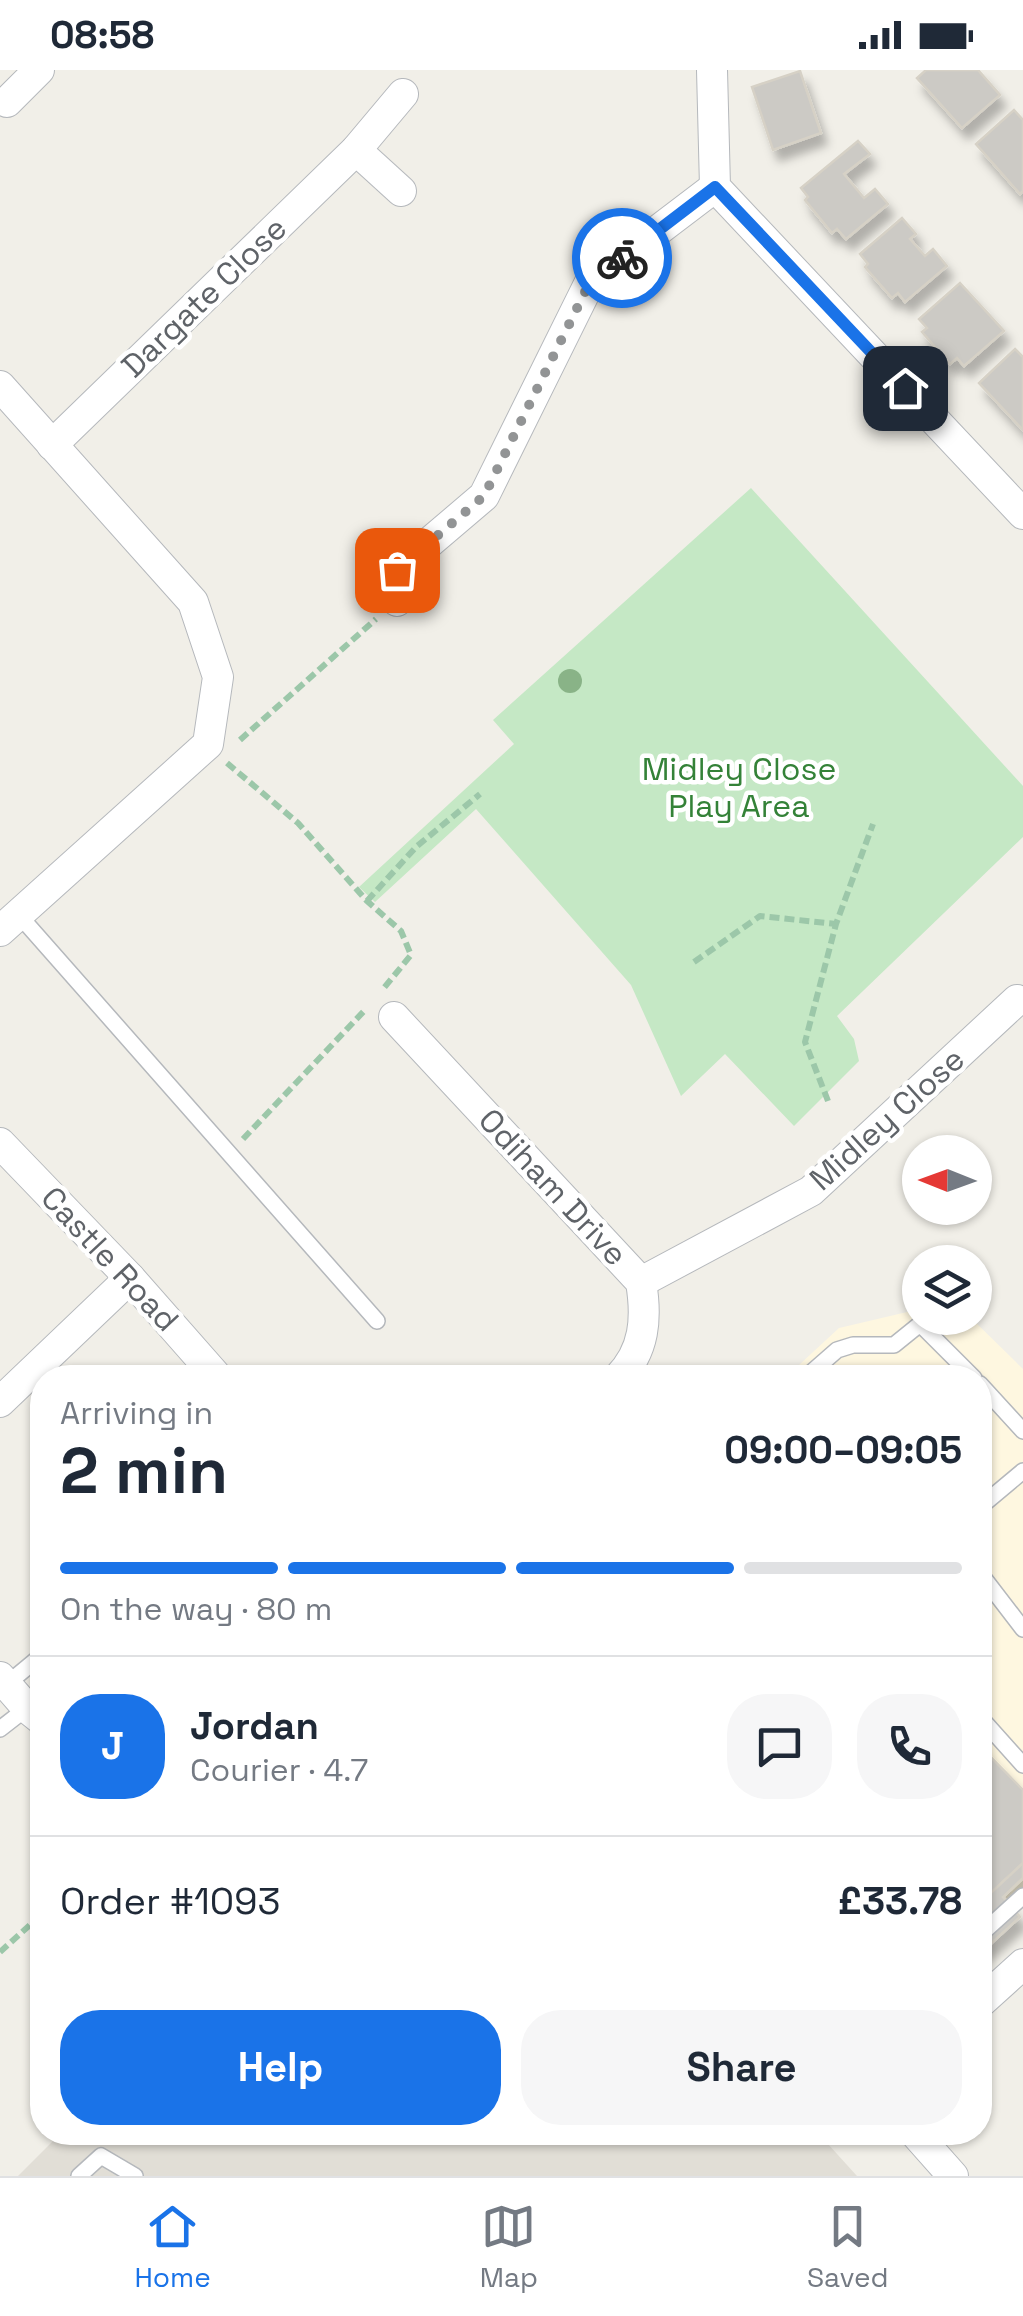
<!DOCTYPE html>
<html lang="en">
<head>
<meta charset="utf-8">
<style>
	body { margin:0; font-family:"Space Grotesk",sans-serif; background:#f6f6f7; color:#1f2937; height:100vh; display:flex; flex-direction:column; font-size:38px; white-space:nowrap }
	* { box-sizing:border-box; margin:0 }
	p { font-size:32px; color:#747a83 }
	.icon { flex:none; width:55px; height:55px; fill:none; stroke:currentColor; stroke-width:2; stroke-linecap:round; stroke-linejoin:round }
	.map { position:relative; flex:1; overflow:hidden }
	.sheet { position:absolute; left:30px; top:1295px; width:962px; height:780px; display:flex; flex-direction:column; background:#fff; border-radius:40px; box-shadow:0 2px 8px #0004 }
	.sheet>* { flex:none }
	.needle { width:65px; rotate:271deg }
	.tools { position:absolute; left:902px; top:1065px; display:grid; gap:20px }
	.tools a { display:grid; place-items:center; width:90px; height:90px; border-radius:50%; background:#fff; box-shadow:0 2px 8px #0004; font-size:50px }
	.pin { position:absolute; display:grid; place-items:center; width:85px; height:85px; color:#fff; margin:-42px; border-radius:20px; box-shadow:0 5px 15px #0006 }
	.courier { position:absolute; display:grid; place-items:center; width:100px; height:100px; margin:-50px; border:8px solid #1a73e8; border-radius:50%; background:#fff; color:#222; box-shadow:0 2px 12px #0007 }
	.summary em { font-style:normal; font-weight:600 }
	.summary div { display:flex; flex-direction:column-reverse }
	.summary { display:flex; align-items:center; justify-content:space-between; height:170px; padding:0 30px }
	h1 { font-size:65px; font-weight:600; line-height:75px }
	.bar { display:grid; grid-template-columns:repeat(4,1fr); gap:15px 10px; align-content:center; height:120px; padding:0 30px }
	.bar i { height:12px; border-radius:8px; background:#e0e1e3 }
	.bar .active { background:#1a73e8 }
	.bar p { grid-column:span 4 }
	.line { display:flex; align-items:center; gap:25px; padding:0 30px; border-top:2px solid #e0e1e3 }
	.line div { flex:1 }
	.round { display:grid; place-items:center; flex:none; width:105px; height:105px; border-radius:40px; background:#f6f6f7 }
	.primary-button { display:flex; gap:20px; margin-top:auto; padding:20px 30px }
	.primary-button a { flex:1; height:115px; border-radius:40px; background:#1a73e8; color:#fff; font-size:40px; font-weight:600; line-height:115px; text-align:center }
	.primary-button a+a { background:#f6f6f7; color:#1f2937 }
	.status { display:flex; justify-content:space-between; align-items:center; height:70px; padding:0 50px; background:#fff; direction:ltr }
	.status svg { height:28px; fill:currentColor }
	.tab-bar { display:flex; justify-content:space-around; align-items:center; height:140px; border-top:2px solid #e0e1e3; background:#fff; font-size:28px; color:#747a83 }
	.tab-bar a { display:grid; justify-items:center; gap:5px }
	.tab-bar .active { color:#1a73e8 }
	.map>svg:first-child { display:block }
</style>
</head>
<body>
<div class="status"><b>08:58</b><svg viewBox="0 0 49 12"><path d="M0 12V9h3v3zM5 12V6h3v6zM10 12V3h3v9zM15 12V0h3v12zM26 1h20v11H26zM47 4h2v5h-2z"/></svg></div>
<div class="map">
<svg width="1023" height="2106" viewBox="0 0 1023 2106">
	<defs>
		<filter id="shadow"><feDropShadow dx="6" dy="11" stdDeviation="5" flood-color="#0004"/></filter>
	</defs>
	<rect width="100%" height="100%" fill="#f1efe8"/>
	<polygon fill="#fef7e0" points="920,1239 920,1248 971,1248 1023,1299 1023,1829 980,1867 980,1308 785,1308 839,1258"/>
	<polygon fill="#e1ded6" points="62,2062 818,2063 857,2106 18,2106"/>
	<polygon fill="#c5e8c5" points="751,418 1023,716 1023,767 837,946 854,969 859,991 794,1056 725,984 681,1026 631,915 476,739 375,832 359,817 514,674 493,650"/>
	<g fill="#cccac5" stroke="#d6d1c6" stroke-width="2.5" filter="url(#shadow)">
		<polygon points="926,0 978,0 1000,25 962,58 917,8"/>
		<polygon points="800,1 821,63 773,80 752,17"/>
		<polygon points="1014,40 1023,50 1023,121 1020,124 976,74"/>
		<polygon points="858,71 870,84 844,104 864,128 875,119 888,134 846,169 837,159 832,163 805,130 808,127 801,118"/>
		<polygon points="902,148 916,164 910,169 925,186 933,179 947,196 905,232 898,223 892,228 865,197 868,194 860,184"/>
		<polygon points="960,213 1004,261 964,296 957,288 950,294 922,262 927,258 919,249"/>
		<polygon points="1015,279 1023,287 1023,360 979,313"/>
		<polygon points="980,1676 1023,1720 1023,1793 980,1833"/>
		<polygon points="1023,1793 1023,1808 1003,1827 1020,1847 984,1880 980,1876 980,1833"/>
	</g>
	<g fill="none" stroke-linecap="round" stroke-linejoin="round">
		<defs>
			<g id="lane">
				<polyline points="18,844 377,1251"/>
				<polyline points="805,1308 837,1280 853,1275 894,1275 920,1254 974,1308"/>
				<polyline points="980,1314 1023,1361"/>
				<polyline points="980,1437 1023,1401"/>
				<polyline points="980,1503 1023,1559"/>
				<polyline points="7,1614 42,1585"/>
				<polyline points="980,1647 1023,1695"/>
				<polyline points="0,1659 27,1638"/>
				<polyline points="980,1865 1023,1826"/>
				<polyline points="79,2106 101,2086 135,2106"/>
			</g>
			<g id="street">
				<polyline points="712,0 715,117 1023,444"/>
				<polyline points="7,32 39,0"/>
				<polyline points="356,80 401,121"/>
				<polyline points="0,316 193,532 218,607 208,674 0,861"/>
				<polyline points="52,375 356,80 403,24"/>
				<polyline points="397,531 397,500 484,426 590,212 715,117"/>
				<path d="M394,947l247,265c6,36 4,69 -23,96"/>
				<polyline points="0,1073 130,1208 218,1308"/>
				<polyline points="641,1212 811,1121 1017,930"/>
				<polyline points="0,1332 130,1208"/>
				<polyline points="0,1607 27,1638 42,1650"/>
				<polyline points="980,1933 1023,1894"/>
				<polyline points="914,2062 953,2106"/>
			</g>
		</defs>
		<use href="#lane" stroke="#b5b8bc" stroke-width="18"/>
		<use href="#street" stroke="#b5b8bc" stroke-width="32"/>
		<g stroke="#9cc7a9" stroke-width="6" stroke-dasharray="10 5" stroke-linecap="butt">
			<polyline points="240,670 376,549"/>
			<polyline points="227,693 298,753 367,831 401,861 411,885 383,919"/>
			<polyline points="367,831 416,777 480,724"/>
			<polyline points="694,892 760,846 836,854"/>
			<polyline points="828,1031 805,972 836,854 873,754"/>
			<polyline points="243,1069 365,940"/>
			<polyline points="0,1882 42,1844"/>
		</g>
		<use href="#lane" stroke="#fff" stroke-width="15"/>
		<use href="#street" stroke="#fff" stroke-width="30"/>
	</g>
	<circle fill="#89b387" cx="570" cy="611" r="12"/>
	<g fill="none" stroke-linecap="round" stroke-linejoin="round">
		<polyline stroke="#929495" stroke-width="10" stroke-dasharray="0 18" points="397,500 484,426 590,212 622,188"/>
		<polyline stroke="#1a73e8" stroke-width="12" points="622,188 715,117 905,318"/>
	</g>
	<g text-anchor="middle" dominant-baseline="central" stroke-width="9" stroke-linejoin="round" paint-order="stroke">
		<g font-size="32" fill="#5f6368" stroke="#fff">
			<text transform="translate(204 227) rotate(-44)">Dargate Close</text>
			<text transform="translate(887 1049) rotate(-42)">Midley Close</text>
			<text transform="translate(553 1117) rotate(47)">Odiham Drive</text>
			<text transform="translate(110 1189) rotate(47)">Castle Road</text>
		</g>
		<g font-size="32" fill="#348238" stroke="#fff">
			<text x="739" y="699">Midley Close<tspan x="739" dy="37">Play Area</tspan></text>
		</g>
	</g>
</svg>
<div class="tools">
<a><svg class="needle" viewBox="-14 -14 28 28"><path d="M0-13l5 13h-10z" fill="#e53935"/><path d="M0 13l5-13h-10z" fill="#747a83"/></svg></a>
<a><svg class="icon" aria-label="layers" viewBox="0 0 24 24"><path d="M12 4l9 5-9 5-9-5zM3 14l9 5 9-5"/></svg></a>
</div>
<div class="pin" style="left:397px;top:500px;background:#ea580c"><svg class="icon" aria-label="bag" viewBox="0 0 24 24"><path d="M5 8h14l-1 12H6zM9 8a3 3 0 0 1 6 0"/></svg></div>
<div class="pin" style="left:905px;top:318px;background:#1f2937"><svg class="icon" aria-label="home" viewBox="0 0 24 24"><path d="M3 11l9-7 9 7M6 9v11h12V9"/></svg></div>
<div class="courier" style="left:622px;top:188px"><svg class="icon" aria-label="bike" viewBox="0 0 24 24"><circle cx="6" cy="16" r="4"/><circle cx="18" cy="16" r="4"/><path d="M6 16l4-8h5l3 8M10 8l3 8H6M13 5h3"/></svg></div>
<section class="sheet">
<div class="summary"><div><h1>2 min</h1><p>Arriving in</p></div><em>09:00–09:05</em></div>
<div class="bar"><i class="active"></i><i class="active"></i><i class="active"></i><i></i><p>On the way · 80 m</p></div>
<div class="line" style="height:180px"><b class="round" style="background:#1a73e8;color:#fff">J</b><div><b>Jordan</b><p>Courier · 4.7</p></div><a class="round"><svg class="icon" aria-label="chat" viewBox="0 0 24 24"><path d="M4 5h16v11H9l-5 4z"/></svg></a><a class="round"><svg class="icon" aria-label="phone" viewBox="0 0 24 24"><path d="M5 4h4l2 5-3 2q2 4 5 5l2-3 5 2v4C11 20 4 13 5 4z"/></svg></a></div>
<div class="line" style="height:130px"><div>Order #1093</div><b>£33.78</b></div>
<div class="primary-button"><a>Help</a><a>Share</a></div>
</section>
</div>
<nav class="tab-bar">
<a class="active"><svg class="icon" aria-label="home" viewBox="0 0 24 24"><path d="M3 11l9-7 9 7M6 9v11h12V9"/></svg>Home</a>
<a><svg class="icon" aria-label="map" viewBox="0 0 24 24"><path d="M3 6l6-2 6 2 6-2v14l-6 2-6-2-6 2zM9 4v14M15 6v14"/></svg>Map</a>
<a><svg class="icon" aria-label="saved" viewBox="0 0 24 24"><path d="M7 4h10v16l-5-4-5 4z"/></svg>Saved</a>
</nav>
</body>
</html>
